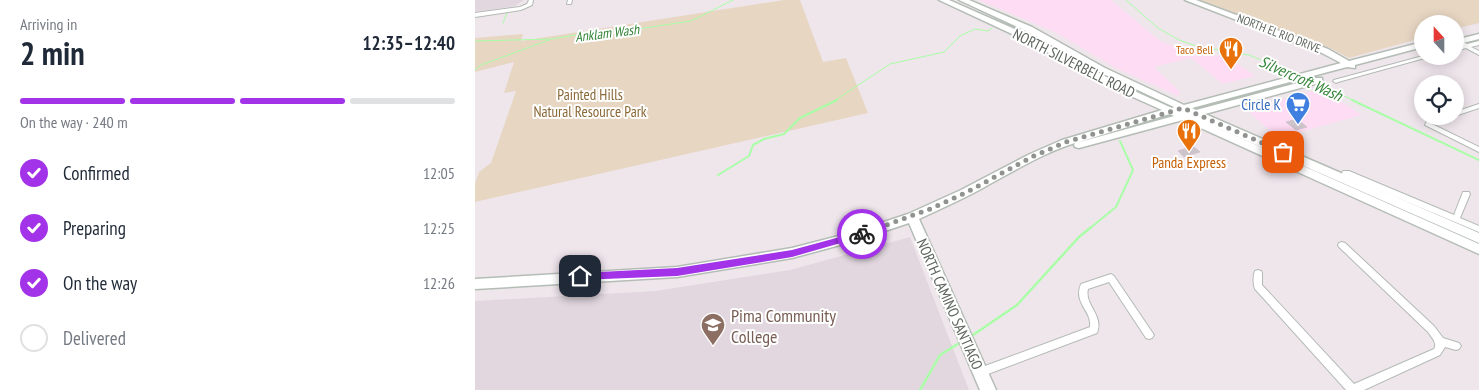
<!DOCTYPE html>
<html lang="en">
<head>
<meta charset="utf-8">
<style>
	body { margin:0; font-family:"PT Sans Narrow",sans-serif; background:#f6f6f7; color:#1f2937; height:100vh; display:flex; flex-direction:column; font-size:19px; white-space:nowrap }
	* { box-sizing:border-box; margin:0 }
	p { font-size:16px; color:#747a83 }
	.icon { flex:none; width:28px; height:28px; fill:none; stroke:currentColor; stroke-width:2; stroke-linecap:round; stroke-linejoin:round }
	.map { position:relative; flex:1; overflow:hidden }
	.details { display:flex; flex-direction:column; background:#fff; width:475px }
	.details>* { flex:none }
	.needle { width:32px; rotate:339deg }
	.buttons { position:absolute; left:939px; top:15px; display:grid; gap:10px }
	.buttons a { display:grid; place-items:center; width:50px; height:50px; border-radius:50%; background:#fff; box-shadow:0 2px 12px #0003; font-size:25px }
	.pin { position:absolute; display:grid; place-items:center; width:42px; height:42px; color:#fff; margin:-21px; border-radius:10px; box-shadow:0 2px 8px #0006 }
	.courier { position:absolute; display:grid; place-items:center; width:50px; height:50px; margin:-25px; border:4px solid #a333e8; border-radius:50%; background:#fff; color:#222; box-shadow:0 1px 6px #0007 }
	.head em { font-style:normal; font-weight:700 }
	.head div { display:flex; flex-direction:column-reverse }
	.head { display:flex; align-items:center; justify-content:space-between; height:85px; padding:0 20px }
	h1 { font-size:32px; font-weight:700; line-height:38px }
	.bar { display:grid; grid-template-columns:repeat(4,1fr); gap:8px 5px; align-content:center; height:60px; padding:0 20px }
	.bar i { height:6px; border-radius:4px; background:#e0e1e3 }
	.bar .current { background:#a333e8 }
	.bar p { grid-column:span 4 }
	ol { padding:0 20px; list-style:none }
	li { display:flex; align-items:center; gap:15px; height:55px }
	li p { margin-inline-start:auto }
	li .icon { padding:5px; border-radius:50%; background:#a333e8; color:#fff; stroke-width:4 }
	li:last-child { color:#747a83 }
	li i { width:28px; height:28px; border:2px solid #e0e1e3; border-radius:50% }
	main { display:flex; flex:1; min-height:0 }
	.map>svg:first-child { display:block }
</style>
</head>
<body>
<main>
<section class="details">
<div class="head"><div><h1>2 min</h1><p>Arriving in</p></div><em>12:35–12:40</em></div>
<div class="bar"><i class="current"></i><i class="current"></i><i class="current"></i><i></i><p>On the way · 240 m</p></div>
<ol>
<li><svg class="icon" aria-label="check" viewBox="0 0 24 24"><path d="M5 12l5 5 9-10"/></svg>Confirmed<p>12:05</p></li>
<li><svg class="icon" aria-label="check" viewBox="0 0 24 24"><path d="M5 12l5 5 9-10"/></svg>Preparing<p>12:25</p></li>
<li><svg class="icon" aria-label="check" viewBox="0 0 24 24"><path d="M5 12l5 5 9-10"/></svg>On the way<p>12:26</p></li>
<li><i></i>Delivered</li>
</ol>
</section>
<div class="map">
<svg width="1004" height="390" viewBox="0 0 1004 390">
	<rect width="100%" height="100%" fill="#efe6ec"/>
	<g fill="#fedcf3">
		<polygon points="504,0 636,0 685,41 703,48 754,58 780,76 748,84 716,58 679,67 705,92 703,96 639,67 580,32"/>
		<polygon points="842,90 852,93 887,115 803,138 775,113 775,108"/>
	</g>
	<g fill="#e2d7df">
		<polygon points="0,0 49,0 40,6 0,12"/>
		<polygon points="435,237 494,390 0,390 0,301 180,291 315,270"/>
	</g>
	<g fill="#e7d6c2">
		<polygon points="309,0 325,0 348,62 371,58 393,113 0,202 0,184 4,172 16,163 41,91 29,93 39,62 0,72 0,38 48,34 46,41"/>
		<polygon points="724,0 1004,0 1004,23 980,29 980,24 948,24 947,38 874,58 855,48"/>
	</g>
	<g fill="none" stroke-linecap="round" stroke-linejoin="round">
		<g stroke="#a9fea7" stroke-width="1">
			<polyline points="651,0 683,28 704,40 721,46 774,55 823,75"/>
			<polyline points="28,23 32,13"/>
			<polyline points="0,41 77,39 118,32 163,29 216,21 258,0"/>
			<polyline points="0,70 6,65 74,40"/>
			<polyline points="841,83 880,101"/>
			<polyline points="359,101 415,64 469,52 485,36 500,29 513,31 517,28"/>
		</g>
		<g stroke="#a9fea7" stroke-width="2">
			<polyline points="877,100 1004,160"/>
			<polyline points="243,175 274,156 278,145 289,139 309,134 325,118 362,100"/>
			<polyline points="614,229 641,207 658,170 645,141"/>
		</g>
		<g stroke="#a9fea7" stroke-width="2.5">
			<polyline points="495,337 542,305 604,237 615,228"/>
			<polyline points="445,390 465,355 486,342"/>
		</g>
	</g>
	<g fill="#cdc4cb" stroke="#d4c4d0">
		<polygon points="822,119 832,127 821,130 811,122"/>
		<polygon points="718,146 725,152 709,157 703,151"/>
	</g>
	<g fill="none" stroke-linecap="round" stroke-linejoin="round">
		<defs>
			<g id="street">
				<polygon points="54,0 58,0 57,5 46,10 0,17 0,13 45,7 52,4"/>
				<polygon points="93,0 97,0 96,4 92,4"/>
				<polygon points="980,38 992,44 1004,41 1004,45 996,47 1004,51 1004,55 991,48 980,51 980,47 986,46 980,42"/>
				<polygon points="948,56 957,56 863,82 861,83 858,81 859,80"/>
				<polygon points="1004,104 1004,108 980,116 980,112"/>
				<polygon points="965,116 975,116 957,124 1004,147 1004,152 950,125 952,121"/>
				<polygon points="868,171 874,171 979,215 988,192 994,192 995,194 985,218 1004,226 1004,232 868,175 867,173"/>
				<path d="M867,242l3,1 89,83 9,12 16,5 2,3 -2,3 -3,1 -11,-3 -5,8 -76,35h-18l-91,-101c-2,-5 -2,-14 0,-18l3,-1 3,1 1,2v12l92,99 80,-35c4,-6 -3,-12 -6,-17l-89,-85 -1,-2 1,-2z"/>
				<path d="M636,274l3,2 38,56 2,3 -2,3 -3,1 -3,-1 -37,-56 -21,7c-4,16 16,26 9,44l-117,44 -3,-2 -2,-3 2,-3 113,-42c2,-17 -17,-23 -9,-43z"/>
			</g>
			<g id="secondary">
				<path d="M464,0h10l84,37 88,48 51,23 2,-1 -75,-35 -73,-41 -67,-31h10l63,27 73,41 79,37 157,-42 -19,-10 -137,-53h11l132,49 21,12 74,-19v5l-68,18v3l-8,-1 -155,41 4,2 120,-32h6v4l-117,32 274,119v10l-286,-126 286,127v10l-296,-134 -104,28 -4,-1 -1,-2 1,-2c-30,9 -59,27 -87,42 -22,13 -46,23 -69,34l77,171h-16l-71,-167 -54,18 -63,17 -115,19 -202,12v-10l202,-12 115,-19 62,-16 54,-18 53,-24 69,-36 32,-14 100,-30 -47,-21 -88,-48zM695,114l4,2 -98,27 87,-27z"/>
				<polygon points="1004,34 1004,39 980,45 980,40"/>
			</g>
		</defs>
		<use href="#street" stroke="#b3bab4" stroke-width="2"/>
		<use href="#secondary" stroke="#b4bdb5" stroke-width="3"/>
		<use href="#street" fill="#fff" fill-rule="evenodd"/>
		<use href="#secondary" fill="#fff" fill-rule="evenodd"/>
	</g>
	<polygon fill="#a333e8" points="387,231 390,232 390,236 317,257 202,276 105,280 101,276 105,273 202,268 317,250"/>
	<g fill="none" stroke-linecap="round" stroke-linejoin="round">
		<polyline stroke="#909390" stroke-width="5" stroke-dasharray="0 9" points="387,234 455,209 490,193 559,156 591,142 708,108 808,152"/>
	</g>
	<defs>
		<symbol id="restaurant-pin" viewBox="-11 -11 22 30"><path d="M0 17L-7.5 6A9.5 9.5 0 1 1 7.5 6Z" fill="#e8710a" stroke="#fff"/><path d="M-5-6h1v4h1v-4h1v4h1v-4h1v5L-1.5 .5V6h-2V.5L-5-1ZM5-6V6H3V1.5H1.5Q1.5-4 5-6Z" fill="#fff"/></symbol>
		<symbol id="supermarket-pin" viewBox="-11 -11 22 30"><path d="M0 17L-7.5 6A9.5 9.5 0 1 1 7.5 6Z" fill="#3f7fe0" stroke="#fff"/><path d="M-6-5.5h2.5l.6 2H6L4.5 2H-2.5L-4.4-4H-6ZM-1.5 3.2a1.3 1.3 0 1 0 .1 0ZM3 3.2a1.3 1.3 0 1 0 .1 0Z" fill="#fff"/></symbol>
		<symbol id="university-pin" viewBox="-11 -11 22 30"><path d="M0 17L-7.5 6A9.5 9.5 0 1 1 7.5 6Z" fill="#8d6e63" stroke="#fff"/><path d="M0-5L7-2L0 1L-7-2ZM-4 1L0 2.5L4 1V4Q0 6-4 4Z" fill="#fff"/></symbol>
	</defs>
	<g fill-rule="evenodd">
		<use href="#restaurant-pin" x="742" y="35" width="28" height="38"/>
		<use href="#supermarket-pin" x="809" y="90" width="28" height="38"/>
		<use href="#restaurant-pin" x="700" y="117" width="28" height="38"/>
		<use href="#university-pin" x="224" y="311" width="28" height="38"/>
	</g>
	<g text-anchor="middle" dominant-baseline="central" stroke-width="4" stroke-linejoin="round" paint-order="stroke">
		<g font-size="12" fill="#5d665e" stroke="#fff">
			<text transform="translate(804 33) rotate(21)">NORTH EL RIO DRIVE</text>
		</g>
		<g font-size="12" fill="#c56008" stroke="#fff" text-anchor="end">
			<text x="738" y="49">Taco Bell</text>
		</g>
		<g font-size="14" font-style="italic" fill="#358539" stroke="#fff">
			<text transform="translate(132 33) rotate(-7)">Anklam Wash</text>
		</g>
		<g font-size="15" fill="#5d665e" stroke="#fff">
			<text transform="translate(599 63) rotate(27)">NORTH SILVERBELL ROAD</text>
			<text transform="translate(475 304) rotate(66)">NORTH CAMINO SANTIAGO</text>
		</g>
		<g font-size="15" fill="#8a6837" stroke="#fff">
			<text x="115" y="94">Painted Hills<tspan x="115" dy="17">Natural Resource Park</tspan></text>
		</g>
		<g font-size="15" fill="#366cbe" stroke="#fff" text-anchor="end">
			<text x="806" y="104">Circle K</text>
		</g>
		<g font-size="15" fill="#c56008" stroke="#fff">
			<text x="714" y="162">Panda Express</text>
		</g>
		<g font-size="16" font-style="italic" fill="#358539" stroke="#fff">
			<text transform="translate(826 78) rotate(24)">Silvercroft Wash</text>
		</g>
		<g font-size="18" fill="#785e54" stroke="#fff" text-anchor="start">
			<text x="256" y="315">Pima Community<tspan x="256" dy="21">College</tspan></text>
		</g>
	</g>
</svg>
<div class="buttons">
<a><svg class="needle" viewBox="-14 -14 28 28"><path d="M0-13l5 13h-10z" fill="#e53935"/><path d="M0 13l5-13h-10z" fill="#747a83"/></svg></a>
<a><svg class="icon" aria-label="locate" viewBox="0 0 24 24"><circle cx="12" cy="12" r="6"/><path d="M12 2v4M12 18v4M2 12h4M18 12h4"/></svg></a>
</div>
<div class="pin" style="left:808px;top:152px;background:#ea580c"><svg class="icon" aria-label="bag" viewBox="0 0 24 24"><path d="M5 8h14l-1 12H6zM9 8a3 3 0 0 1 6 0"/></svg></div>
<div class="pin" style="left:105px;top:276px;background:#1f2937"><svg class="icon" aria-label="home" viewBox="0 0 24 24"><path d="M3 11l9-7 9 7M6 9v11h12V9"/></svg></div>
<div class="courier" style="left:387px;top:234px"><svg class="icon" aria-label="bike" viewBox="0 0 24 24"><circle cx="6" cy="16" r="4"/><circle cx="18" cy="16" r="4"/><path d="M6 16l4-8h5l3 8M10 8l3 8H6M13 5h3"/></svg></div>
</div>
</main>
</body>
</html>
